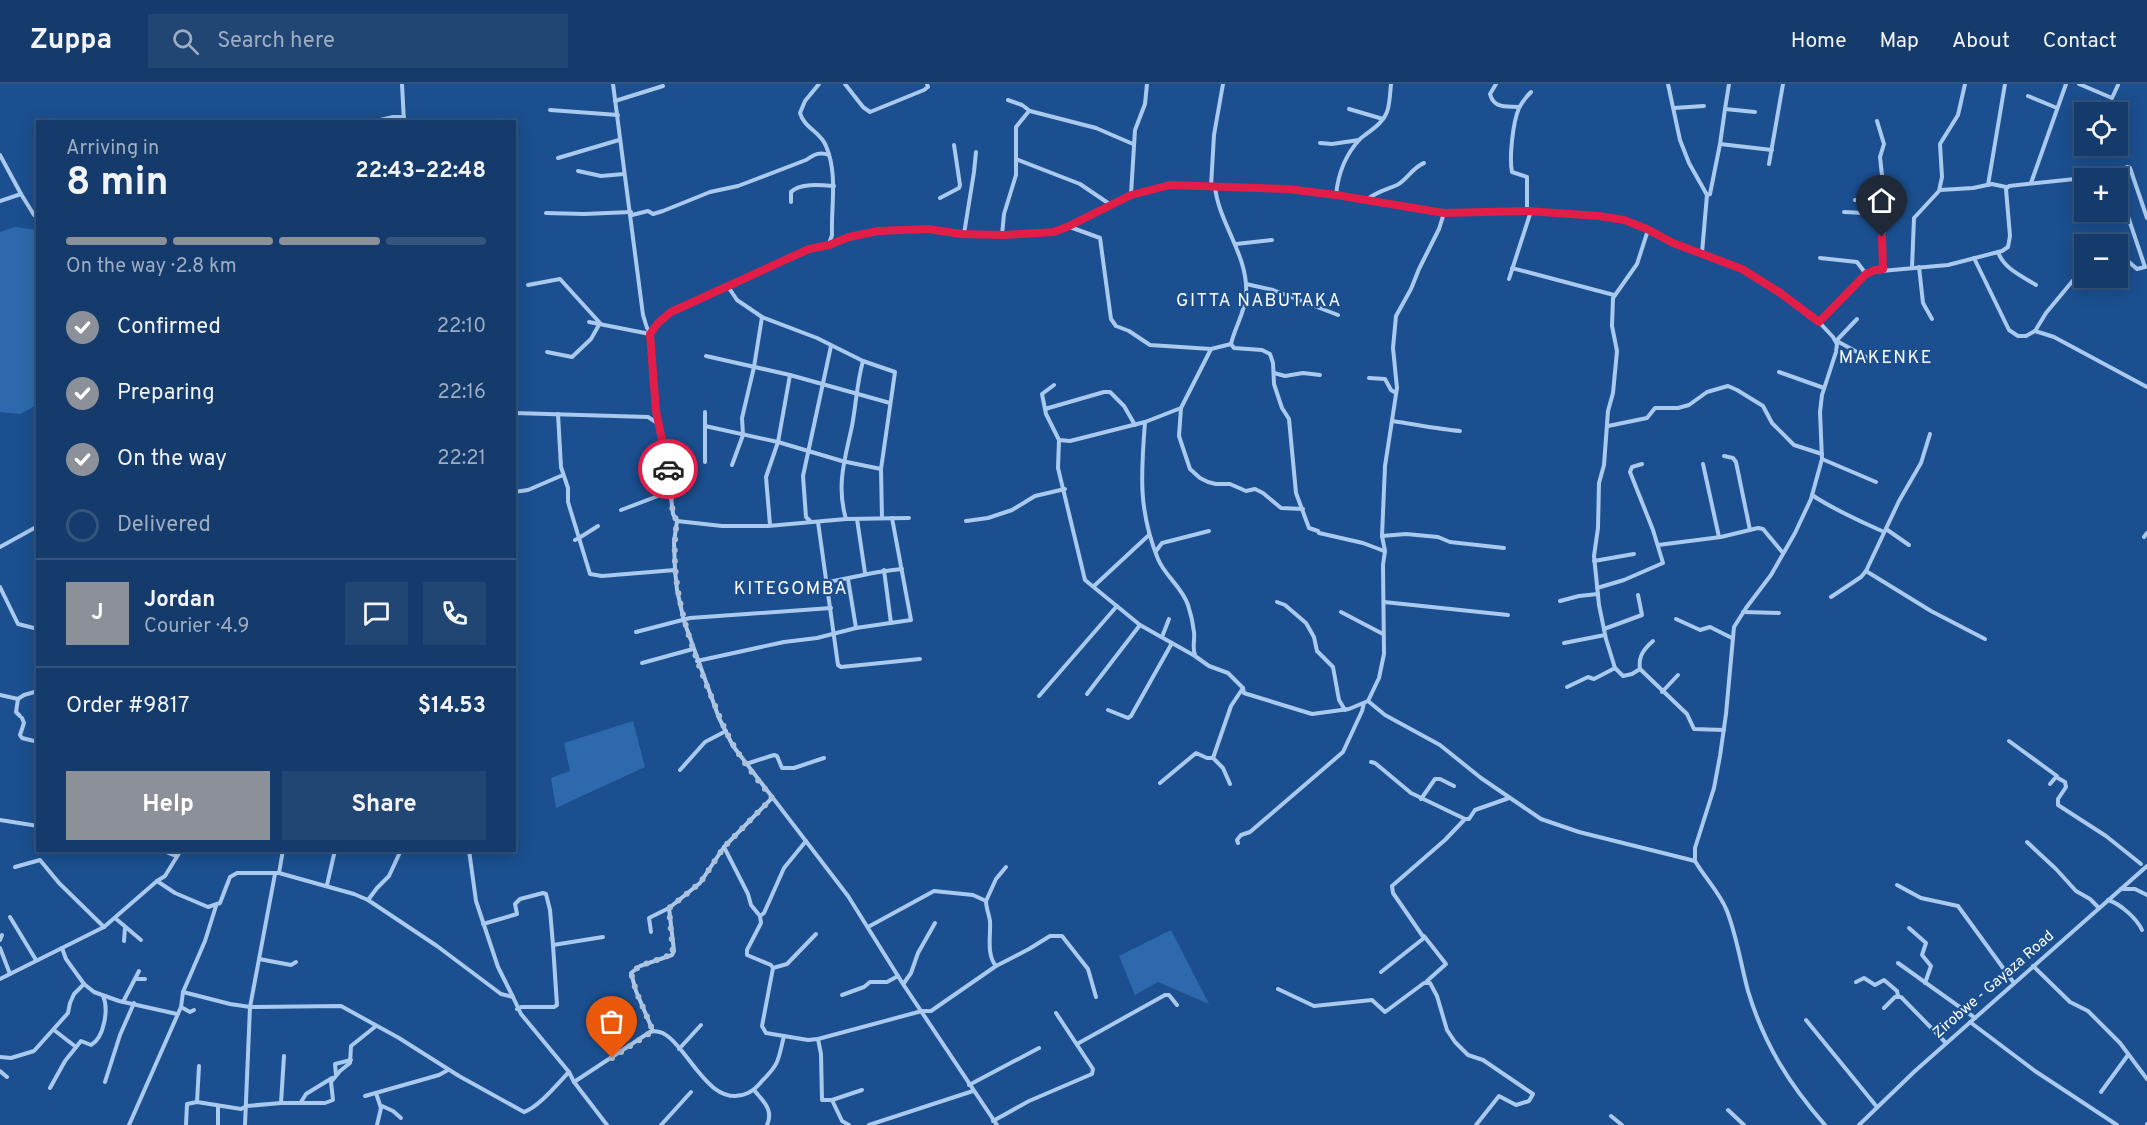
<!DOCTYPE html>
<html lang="en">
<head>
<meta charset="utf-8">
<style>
	body { margin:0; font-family:Overpass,sans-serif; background:#214673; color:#f1f3f6; height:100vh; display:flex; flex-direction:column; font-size:22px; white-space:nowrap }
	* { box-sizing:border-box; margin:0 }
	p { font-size:20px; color:#9dadc1 }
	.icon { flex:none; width:33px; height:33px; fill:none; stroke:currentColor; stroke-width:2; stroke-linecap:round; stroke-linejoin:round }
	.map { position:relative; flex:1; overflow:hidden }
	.drawer { position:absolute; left:36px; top:36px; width:480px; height:732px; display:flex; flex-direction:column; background:#143b6b; border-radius:0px; box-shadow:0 3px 15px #0003,0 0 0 2px #33557e }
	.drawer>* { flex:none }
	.fabs { position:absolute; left:2074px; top:18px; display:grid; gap:12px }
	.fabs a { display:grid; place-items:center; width:54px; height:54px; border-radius:0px; background:#143b6b; box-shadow:0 3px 15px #0003,0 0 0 2px #33557e; font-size:30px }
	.pin { position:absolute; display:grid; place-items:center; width:51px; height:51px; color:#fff; margin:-62px -26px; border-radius:50% 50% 50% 0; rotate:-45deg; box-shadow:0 0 6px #0007 }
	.pin .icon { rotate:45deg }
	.courier { position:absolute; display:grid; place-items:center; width:60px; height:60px; margin:-30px; border:4px solid #e11d48; border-radius:50%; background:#fff; color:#222; box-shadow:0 2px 8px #0007 }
	.headline em { font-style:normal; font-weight:700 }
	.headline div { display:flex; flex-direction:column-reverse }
	.headline { display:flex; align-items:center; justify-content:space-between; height:102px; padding:0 30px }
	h1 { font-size:39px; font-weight:700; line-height:45px }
	.bar { display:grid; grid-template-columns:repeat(4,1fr); gap:9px 6px; align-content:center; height:72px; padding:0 30px }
	.bar i { height:8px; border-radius:4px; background:#33557e }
	.bar .active { background:#8c9099 }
	.bar p { grid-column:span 4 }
	.line { display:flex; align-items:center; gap:15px; padding:0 30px; border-top:2px solid #33557e }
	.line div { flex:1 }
	.round { display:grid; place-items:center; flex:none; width:63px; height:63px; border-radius:0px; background:#214673 }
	ol { padding:0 30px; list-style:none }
	li { display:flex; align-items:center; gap:18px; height:66px }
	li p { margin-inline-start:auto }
	li .icon { padding:6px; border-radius:50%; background:#8c9099; color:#fff; stroke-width:4 }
	li:last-child { color:#9dadc1 }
	li i { width:33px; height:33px; border:3px solid #33557e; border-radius:50% }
	.cta { display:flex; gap:12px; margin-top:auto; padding:12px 30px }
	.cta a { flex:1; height:69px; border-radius:0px; background:#8c9099; color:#fff; font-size:24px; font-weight:700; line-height:69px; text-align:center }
	.cta a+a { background:#214673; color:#f1f3f6 }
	header { display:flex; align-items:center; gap:36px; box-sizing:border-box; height:84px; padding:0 30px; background:#143b6b; border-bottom:2px solid #33557e }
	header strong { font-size:28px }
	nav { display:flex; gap:33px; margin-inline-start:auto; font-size:21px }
	.search { width:420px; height:54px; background:#214673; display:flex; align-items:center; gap:15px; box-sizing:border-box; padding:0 21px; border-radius:0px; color:#9dadc1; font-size:22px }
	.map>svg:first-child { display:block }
</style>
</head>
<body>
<header>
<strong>Zuppa</strong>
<div class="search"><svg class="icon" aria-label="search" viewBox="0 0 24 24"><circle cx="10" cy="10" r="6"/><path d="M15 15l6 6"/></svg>Search here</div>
<nav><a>Home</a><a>Map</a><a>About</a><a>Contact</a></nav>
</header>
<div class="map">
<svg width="2147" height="1041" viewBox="0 0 2147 1041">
	<rect width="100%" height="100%" fill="#1b4f8f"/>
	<g fill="#2e69ad">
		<polygon points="15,143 38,146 37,321 20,330 0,328 0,148"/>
		<polygon points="633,637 645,683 556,724 551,694 570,687 564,659"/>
		<polygon points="1171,846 1209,920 1158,898 1135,911 1119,872"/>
	</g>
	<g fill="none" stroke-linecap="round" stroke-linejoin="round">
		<g stroke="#a9c9ee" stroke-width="4">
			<polyline points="402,0 404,38"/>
			<polyline points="613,0 643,231 647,244 651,249"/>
			<path d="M819,0l-14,17 -5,12c4,15 21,19 26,33 12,28 5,59 6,89l-3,9"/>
			<polyline points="845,0 863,23 870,28 924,6 928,3 927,0"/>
			<path d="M1496,0l-6,10c4,15 16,12 29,13"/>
			<polyline points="1668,0 1680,56 1689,79 1707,111 1702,169"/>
			<polyline points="1729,0 1725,25 1755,28"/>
			<polyline points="2079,0 2112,14 2118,1"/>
			<polyline points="2028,12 2057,24"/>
			<polyline points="1008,16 1022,21 1030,27 1096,44 1133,60"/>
			<polyline points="615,17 663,2"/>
			<polyline points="1674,24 1704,22"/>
			<polyline points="1349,25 1383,35"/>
			<polyline points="1725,25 1720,60 1772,66"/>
			<polyline points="550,26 618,31"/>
			<polyline points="1877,37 1884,60 1880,73 1887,137 1882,153 1883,185"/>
			<polyline points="372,38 393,33 404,33"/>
			<polyline points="1320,59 1332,60 1359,56"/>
			<polyline points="0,71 21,110 34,131"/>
			<polyline points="558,74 619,56"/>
			<polyline points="1016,75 1080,100 1111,121"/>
			<polyline points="1769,80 1783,0"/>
			<polyline points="578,87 601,92 624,90"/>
			<polyline points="2031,99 2066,0"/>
			<polyline points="1988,101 2005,0"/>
			<polyline points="1211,102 1214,51 1223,0"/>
			<path d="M1215,103c4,37 34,69 31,108 -1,17 -11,32 -15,49"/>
			<polyline points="2118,103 2145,183 2137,185 2129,178 2118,179"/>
			<polyline points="1940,106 1973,104 1992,100 2006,103"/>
			<polyline points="1131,110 1135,46 1145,20 1147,0"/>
			<path d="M1336,111c2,-21 9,-40 24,-56 9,-8 22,-14 27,-27 3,-8 3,-19 4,-28"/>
			<polyline points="1707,111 1710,110 1720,60"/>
			<polyline points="940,114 959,104 960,101 954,61"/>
			<polyline points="1855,116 1884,114"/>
			<polyline points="0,117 21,110"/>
			<path d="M1365,117c10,-9 20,-11 32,-16 10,-5 16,-18 27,-22"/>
			<path d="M791,118v-10c9,-9 30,-7 43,-6"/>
			<path d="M1527,127v-34l-15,-5c-3,-15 1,-50 7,-64 3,-6 8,-12 12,-16"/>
			<polyline points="1844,128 1885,130"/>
			<polyline points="546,129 584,130 631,128"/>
			<path d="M632,131l16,-4 5,3 10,-3 47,-19 28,-6 68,-26c8,-5 13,-9 23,-5"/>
			<polyline points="1070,143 1100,154 1111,235 1116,242 1129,247 1150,261 1211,265 1231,260 1234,264 1262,266 1270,270 1273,279 1274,300 1282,324 1289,335 1296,409 1309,444 1318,447 1319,449 1363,459 1384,467"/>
			<polyline points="964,150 974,88 976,68"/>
			<polyline points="1002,151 1004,130 1016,91 1016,43 1029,27"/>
			<polyline points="1236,160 1272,156"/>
			<path d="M1998,168c6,17 24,24 38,33"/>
			<polyline points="1820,174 1857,178 1866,190"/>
			<polyline points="1974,174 2009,246 2018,252 2026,252 2035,247 2046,229 2085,182"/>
			<polyline points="1919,183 1923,219 1932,235"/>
			<polyline points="1512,184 1614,211"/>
			<polyline points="1912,184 1914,134 1939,107 1942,93 1940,60 1958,31 1965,0"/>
			<polyline points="1509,195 1531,127"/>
			<polyline points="1246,200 1273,206 1338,231"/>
			<polyline points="528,201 560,195 600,239 591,255 572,273 547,268"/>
			<polyline points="727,201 737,216 762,233 817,254 863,277 895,288 881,385 882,434"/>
			<polyline points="589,238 650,250"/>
			<polyline points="1819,238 1852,202 1870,188 1948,181 2002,167 2008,163 2010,152 2006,105 2009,102 2113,91 2127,83 2130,84 2147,134"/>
			<polyline points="2035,247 2054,253 2147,303"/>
			<polyline points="1838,255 1857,235"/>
			<polyline points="1835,256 1868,274"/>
			<polyline points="1211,265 1181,324 1179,352 1190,385 1200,394 1208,398 1216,400 1230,400 1246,407 1255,405 1263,409 1281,424 1303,425"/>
			<polyline points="706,272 790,291 890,319"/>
			<polyline points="1779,288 1824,304"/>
			<polyline points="1274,289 1285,292 1303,289 1320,291"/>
			<polyline points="1369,294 1385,295 1391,306 1396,309"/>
			<polyline points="1054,301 1042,310 1046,330 1059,356 1058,384 1085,496 1140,541 1195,572 1209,582 1228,589 1243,604 1244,609 1247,610 1312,630 1349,625 1368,617 1379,594 1384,570 1383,481 1385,467 1382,452 1385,382 1397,304 1393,264 1396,232 1411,205 1419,185 1439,145 1444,129"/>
			<polyline points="1045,325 1104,308 1110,308 1124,322 1135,341"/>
			<polyline points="514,329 648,333 659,340"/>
			<polyline points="558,330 561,383 568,404 568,418 579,454 575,456"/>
			<path d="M1392,337c22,3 45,8 68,10"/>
			<path d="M1145,338c-4,51 -7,88 13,137 7,17 24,28 30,46 3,9 5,18 6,27 1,8 -2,16 1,23"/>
			<polyline points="705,342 778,358 842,377 881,385"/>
			<polyline points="1608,342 1647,334 1655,324 1678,324 1689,321 1707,308 1728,302 1737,306 1763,322 1772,339 1794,361 1822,370"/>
			<polyline points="1059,356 1070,357 1145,338 1181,324"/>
			<polyline points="1724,372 1733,374 1736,378 1750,446"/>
			<polyline points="1822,375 1876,398"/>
			<polyline points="705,378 705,328"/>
			<polyline points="1703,380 1719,453"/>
			<polyline points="732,381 743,351 742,334 754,283 762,233"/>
			<polyline points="514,408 528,406 563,391"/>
			<path d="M1812,411c22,15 48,26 72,37"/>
			<polyline points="621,426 671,407"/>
			<path d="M846,435c-10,-34 -1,-60 6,-93 4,-21 5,-44 11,-65"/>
			<polyline points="857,435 865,489"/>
			<polyline points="677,437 722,442 768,442 846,435 909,434"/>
			<polyline points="810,437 806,433 803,392 831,262"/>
			<polyline points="966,437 988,434 1012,426 1035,412 1065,405"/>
			<polyline points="818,438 838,581 841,583 920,575"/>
			<polyline points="770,441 766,393 778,358 790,291"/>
			<polyline points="598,442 579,454 590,490 602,492 675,486"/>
			<polyline points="1886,445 1909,461"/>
			<polyline points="1382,452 1406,450 1438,453 1450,458 1504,464"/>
			<polyline points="2144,453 2147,449"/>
			<polyline points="1658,461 1721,453 1758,444 1763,445 1783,469"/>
			<polyline points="0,463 38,442"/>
			<polyline points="1156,467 1162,459 1209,447"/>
			<polyline points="1594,477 1634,470"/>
			<polyline points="884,486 891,539"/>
			<polyline points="1866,487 1931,527 1985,555"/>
			<polyline points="848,495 856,544"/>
			<path d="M827,498c25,-4 49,-11 75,-13"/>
			<polyline points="1094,502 1149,451"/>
			<polyline points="0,503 18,540 38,545"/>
			<polyline points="1597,504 1624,496 1663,479 1653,446 1630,388 1632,383 1642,380"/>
			<polyline points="1831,513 1861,493 1866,487 1899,417 1921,379 1930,350"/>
			<polyline points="1560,517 1579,512 1598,510"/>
			<polyline points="1277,518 1285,521 1306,539 1314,553 1317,567 1333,583 1339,616 1345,626"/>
			<polyline points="1384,518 1508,531"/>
			<polyline points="1341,528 1383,550"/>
			<polyline points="1743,528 1779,529"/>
			<polyline points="1676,535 1700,546 1710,543 1732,554"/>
			<polyline points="1604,545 1642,531 1638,511"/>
			<polyline points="636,548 690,534 831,524"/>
			<polyline points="1162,553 1169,535"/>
			<path d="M1653,557c-9,8 -15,15 -13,28l47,45 7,15 30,1"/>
			<polyline points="1564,559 1605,551"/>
			<polyline points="697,577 784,558 817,554 856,544 911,536 892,434"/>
			<polyline points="642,579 693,565"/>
			<polyline points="1640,585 1632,590 1623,592 1615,584 1606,555 1599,521 1594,472 1598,444 1599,399 1604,381 1608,327 1613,309 1617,267 1612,242 1613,214 1637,180 1648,146"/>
			<polyline points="1567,603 1588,593 1594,595 1615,584"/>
			<polyline points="1662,608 1678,591"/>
			<polyline points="1087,610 1140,541"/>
			<polyline points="0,611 18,615 24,611 38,607"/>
			<polyline points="1039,612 1117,522"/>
			<polyline points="18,615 16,628 20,632"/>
			<polyline points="1368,617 1385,631 1440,661 1481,694 1541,735 1579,748 1695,777"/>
			<polyline points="1108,626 1128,634 1131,632 1172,559"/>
			<polyline points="22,634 24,639 20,651 22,654 38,658"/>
			<polyline points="2009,657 2057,692"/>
			<polyline points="1213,674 1231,622 1243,604"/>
			<polyline points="1371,678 1375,679 1411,709 1465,735"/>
			<polyline points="746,680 774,671 777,672 782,684 794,684 824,674"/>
			<polyline points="680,686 705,658 726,647"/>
			<polyline points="1160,699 1196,669 1207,674 1213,674 1223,684 1230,700"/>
			<polyline points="2050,700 2056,693 2065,698 2066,703 2058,715 2058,721 2106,752 2141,780"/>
			<polyline points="1421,715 1435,695 1440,695 1454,702"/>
			<polyline points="0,736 38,742"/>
			<polyline points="2027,758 2056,785 2076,807 2090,815 2099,824"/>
			<polyline points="1238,759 1237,756 1241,751 1250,748 1343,668 1362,627 1364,619"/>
			<polyline points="724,763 748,810 751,821 760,832 761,839 747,866 747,871 771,881 773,884 762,942 766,949 808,956 818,955 922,927 931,927 996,882 1029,865 1050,852 1062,852 1088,885 1096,913"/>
			<polyline points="161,766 176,772"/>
			<polyline points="469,766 476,817 498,883 513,913"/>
			<polyline points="15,783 40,776 59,799 104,843"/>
			<polyline points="279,789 283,766"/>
			<polyline points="157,797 165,792 181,766"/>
			<polyline points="327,801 335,766"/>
			<polyline points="1897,801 1921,814 1958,822 2014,899"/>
			<polyline points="2121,805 2135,805 2147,811"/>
			<polyline points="368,816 377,804 389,792 401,766"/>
			<path d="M2108,816c13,4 29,19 34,30"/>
			<polyline points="986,817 996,795 1006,783"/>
			<polyline points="760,832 764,829 784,784 806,757"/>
			<polyline points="10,833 36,876"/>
			<polyline points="115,834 141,856"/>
			<polyline points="483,840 517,830 515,820 520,815 543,809 546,810 550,826 553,861"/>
			<path d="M868,843l66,-36 39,4 13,6c0,7 3,13 4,20 1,14 -4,33 6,45"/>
			<polyline points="1909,844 1926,859 1922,871 1931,882 1925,899"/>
			<polyline points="651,848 649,834 669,824"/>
			<polyline points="1424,852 1446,880 1427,897"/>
			<polyline points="0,856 2,851"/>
			<polyline points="124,857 125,844"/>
			<polyline points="0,864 10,890"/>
			<polyline points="62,864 66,875 84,900 94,908 119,917 177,930"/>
			<polyline points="259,875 291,881 296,878"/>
			<polyline points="1898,879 1975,934"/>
			<polyline points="2033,882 2070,918 2088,927 2120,959 2147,995"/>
			<polyline points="773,884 787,880 816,850"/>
			<polyline points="1381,888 1424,854 1393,809 1392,802 1445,756 1465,735 1469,735 1475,726 1509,714"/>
			<polyline points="0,895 104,843 157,797 175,809 208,823 220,819 230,793 237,789 279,789 354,810 368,816 437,862 501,910 513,913 521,930 569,988 574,998 607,1041"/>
			<polyline points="136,895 145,895"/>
			<polyline points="1856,898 1864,894 1875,901 1884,896 1897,907 1898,912"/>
			<polyline points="904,899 911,889 918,869 935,839"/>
			<polyline points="1278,905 1314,922 1372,916 1385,928 1424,899 1430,899 1437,912 1447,946 1455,958 1468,971 1483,976 1533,1010 1529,1017 1516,1021 1499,1012 1476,1041"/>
			<path d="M183,908l47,12 20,3 91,-1 58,32 60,38 65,36c15,-5 34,-29 45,-40"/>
			<polyline points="842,911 864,903 870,898 887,898 898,892"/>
			<polyline points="123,918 139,887"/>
			<polyline points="181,923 190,928 194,926"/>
			<polyline points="1884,924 1895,913 1901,913 1946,959"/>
			<polyline points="517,925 521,923 554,923 557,921 553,861 603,853"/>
			<polyline points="1806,936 1877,1023"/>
			<polyline points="1970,938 2035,987 2117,1041"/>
			<polyline points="54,946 76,963"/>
			<polyline points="653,947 636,907 631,889 640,882 672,871 674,867 669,824 700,799 724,763 772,714"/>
			<polyline points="818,955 821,970 822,1016 832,1016 862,1006"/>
			<polyline points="1077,960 1165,911 1169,911 1177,921"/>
			<polyline points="679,965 701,941"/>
			<polyline points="0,973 11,974 34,967 68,929 70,919 74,910 84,900"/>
			<polyline points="0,987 7,993"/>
			<polyline points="336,991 335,980 351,976"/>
			<polyline points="105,998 120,951 134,919"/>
			<path d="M574,998l76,-50c32,-10 53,82 98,61 6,-3 10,-7 14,-12 18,-18 16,-21 22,-45"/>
			<polyline points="969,1001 1039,964"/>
			<path d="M50,1004l15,-27 16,-20 10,4c13,-7 18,-36 12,-49"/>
			<path d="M754,1006c9,11 20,20 13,35"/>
			<polyline points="2101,1008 2128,971"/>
			<polyline points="376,1009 381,1024 377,1041"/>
			<polyline points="365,1012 439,991 448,986"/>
			<polyline points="832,1016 842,1037 849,1041"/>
			<polyline points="197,1018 199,982"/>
			<polyline points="301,1018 306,1010 332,994"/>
			<polyline points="281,1019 325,1019 333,1016 331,998 340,987 350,979 351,962 376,942"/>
			<polyline points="382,1022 393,1027 401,1034"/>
			<polyline points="1728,1026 1744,1041"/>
			<polyline points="1611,1032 1622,1041"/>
			<polyline points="993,1037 1029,1017 1092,990 1093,985 1056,929"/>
			<polyline points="129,1041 181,923 183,908 205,857 216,822"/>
			<polyline points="186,1041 187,1020 197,1018 241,1025 247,1022 281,1019 284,972"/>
			<polyline points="218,1041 218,1022"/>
			<polyline points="245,1041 250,923 275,790"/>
			<polyline points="661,1041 691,1008"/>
			<polyline points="869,1041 973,1007"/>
			<path d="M997,1041l-94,-141 -55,-88 -115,-150 -14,-28 -35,-97 -7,-31 -2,-20 -1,-28 3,-21 -4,-7 -5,-42 -13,-61 -5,-77 13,-16 16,-10 130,-59 20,-4 21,-8 40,-6 38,-2 33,5 43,1 50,-3 15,-6 62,-32 28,-7 25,-3 56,5h47l49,6 108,18 61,-3 94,5 25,5 49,23 69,26 37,23 40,30 14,15 4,7 -1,8 -14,43 -2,17 2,47 -11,40 -16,34 -24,42 -25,33 -12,19 -8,87 -6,42 -6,32 -19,60v13c10,17 25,32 32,50 10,26 14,54 21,80 16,53 41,93 77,134"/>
			<polyline points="1859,1041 1915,987 2147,782"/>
			<polyline points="2147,1041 2147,1040"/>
		</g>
	</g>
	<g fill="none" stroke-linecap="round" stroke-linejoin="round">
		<path stroke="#afc1d8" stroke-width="6" stroke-dasharray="0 10.8" d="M612,974l41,-27 -17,-40 -5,-18 9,-7 33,-12 -4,-46 31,-25 24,-36 48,-49c-13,-17 -27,-33 -38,-52 -11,-18 -17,-36 -25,-55 -22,-55 -41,-110 -32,-170l-4,-7 -5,-45"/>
		<polyline stroke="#e11d48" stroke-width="8" points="668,385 656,327 650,250 658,239 671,228 809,165 829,161 849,153 878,147 928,145 961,150 1004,151 1054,148 1069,142 1131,111 1170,101 1287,105 1336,111 1444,129 1527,127 1599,132 1624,136 1647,145 1673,159 1742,185 1779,208 1819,238 1866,190 1875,186 1883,185 1882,153"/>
	</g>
	<g text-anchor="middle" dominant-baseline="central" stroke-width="4.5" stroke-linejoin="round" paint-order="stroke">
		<g font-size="15" fill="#fff" stroke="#1b4f8f">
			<text transform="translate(1994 901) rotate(-41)">Zirobwe - Gayaza Road</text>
		</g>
		<g font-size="18" letter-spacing="1.5" fill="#fff" stroke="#1b4f8f">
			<text x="1259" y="217">GITTA NABUTAKA</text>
			<text x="1886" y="274">MAKENKE</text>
			<text x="791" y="505">KITEGOMBA</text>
		</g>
	</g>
</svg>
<div class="fabs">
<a><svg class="icon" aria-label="locate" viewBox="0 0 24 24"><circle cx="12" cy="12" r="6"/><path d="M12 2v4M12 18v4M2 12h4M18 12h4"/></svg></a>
<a>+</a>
<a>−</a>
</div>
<div class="pin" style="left:612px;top:974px;background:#ea580c"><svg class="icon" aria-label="bag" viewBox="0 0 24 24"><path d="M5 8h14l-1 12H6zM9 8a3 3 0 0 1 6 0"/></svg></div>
<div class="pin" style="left:1882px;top:153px;background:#1f2937"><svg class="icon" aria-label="home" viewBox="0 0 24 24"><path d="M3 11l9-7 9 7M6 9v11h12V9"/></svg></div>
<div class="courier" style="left:668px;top:385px"><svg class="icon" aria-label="car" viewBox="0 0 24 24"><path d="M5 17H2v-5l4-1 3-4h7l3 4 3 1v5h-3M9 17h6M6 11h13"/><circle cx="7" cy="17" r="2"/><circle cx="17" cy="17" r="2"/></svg></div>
<section class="drawer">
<div class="headline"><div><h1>8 min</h1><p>Arriving in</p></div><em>22:43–22:48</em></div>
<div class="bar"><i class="active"></i><i class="active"></i><i class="active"></i><i></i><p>On the way · 2.8 km</p></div>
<ol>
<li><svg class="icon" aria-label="check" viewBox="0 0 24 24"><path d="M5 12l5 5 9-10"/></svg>Confirmed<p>22:10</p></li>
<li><svg class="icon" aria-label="check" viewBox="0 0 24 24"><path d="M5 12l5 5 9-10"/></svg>Preparing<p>22:16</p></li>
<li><svg class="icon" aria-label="check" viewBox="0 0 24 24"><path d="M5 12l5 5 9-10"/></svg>On the way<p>22:21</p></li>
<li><i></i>Delivered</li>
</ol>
<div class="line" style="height:108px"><b class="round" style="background:#8c9099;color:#fff">J</b><div><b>Jordan</b><p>Courier · 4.9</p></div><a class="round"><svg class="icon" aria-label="chat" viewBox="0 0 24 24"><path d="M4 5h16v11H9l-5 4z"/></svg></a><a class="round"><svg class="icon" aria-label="phone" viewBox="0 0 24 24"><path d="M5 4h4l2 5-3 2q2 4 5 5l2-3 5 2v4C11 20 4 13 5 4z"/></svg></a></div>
<div class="line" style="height:78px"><div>Order #9817</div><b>$14.53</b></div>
<div class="cta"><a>Help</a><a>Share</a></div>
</section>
</div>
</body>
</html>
